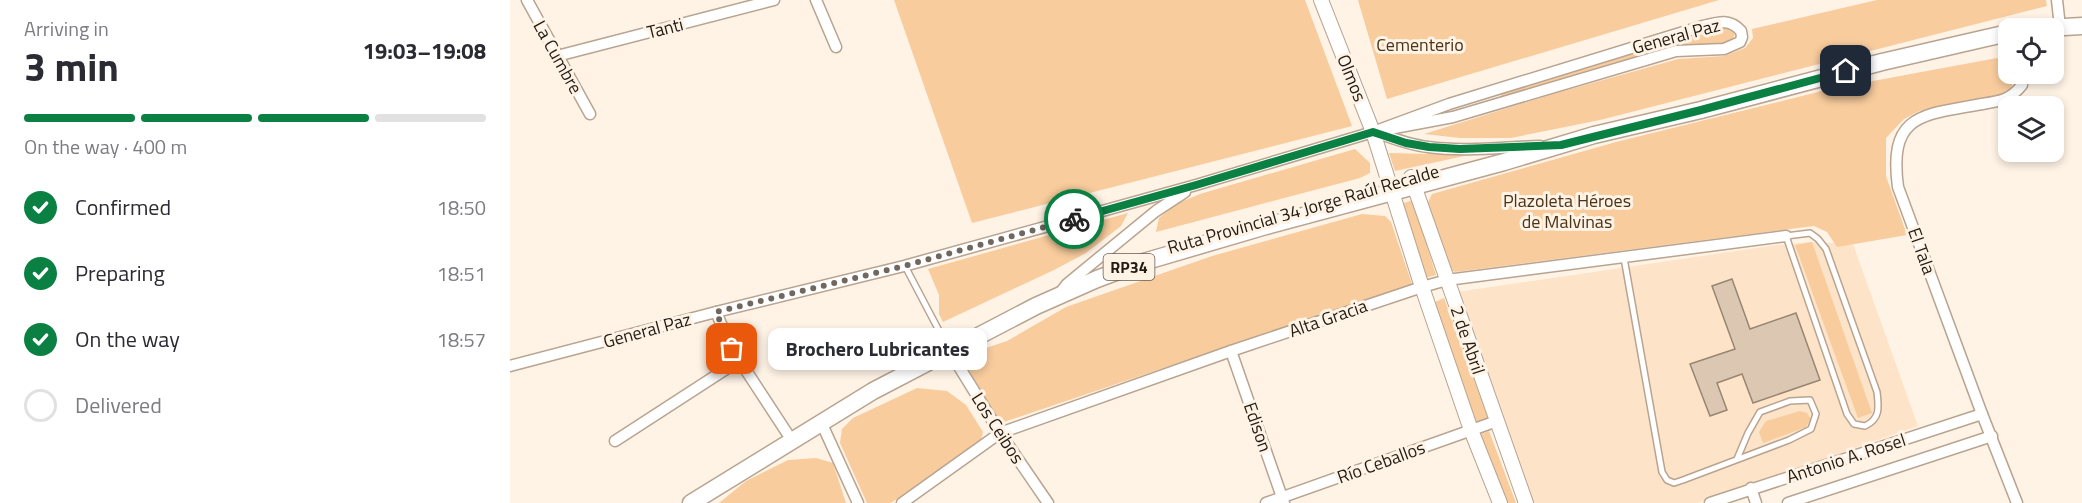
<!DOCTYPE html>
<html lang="en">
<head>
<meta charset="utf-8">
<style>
	body { margin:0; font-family:"Titillium Web",sans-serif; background:#f7f7f7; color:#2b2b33; height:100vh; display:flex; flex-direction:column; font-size:22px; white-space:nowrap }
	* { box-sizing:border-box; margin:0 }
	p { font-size:20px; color:#7c7c81 }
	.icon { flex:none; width:33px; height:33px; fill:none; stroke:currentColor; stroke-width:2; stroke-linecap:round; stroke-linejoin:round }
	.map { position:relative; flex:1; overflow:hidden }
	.drawer { display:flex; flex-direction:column; background:#fff; width:510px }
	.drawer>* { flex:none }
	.buttons { position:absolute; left:1488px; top:18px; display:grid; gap:12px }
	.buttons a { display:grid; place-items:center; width:66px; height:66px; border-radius:12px; background:#fff; box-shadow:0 3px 9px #0003; font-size:30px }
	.pin { position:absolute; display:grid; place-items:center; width:51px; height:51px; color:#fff; margin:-26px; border-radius:12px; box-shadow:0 3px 9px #0006 }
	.courier { position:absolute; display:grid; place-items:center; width:60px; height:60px; margin:-30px; border:4px solid #0b8043; border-radius:50%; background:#fff; color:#222; box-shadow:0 2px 8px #0007 }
	.bubble { position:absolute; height:42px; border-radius:12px; background:#fff; box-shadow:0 3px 9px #0003; font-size:20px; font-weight:700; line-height:42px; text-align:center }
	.headline em { font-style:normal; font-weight:700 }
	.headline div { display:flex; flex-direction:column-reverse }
	.headline { display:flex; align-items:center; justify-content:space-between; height:102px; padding:0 24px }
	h1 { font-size:39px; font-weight:700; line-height:45px }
	.bar { display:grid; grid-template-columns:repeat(4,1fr); gap:9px 6px; align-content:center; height:72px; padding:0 24px }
	.bar i { height:8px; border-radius:4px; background:#e1e1e2 }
	.bar .selected { background:#0b8043 }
	.bar p { grid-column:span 4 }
	ol { padding:0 24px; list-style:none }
	li { display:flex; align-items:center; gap:18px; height:66px }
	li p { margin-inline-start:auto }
	li .icon { padding:6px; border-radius:50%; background:#0b8043; color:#fff; stroke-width:4 }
	li:last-child { color:#7c7c81 }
	li i { width:33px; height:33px; border:3px solid #e1e1e2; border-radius:50% }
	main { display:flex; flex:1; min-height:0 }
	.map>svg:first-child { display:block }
</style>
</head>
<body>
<main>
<section class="drawer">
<div class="headline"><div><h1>3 min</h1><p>Arriving in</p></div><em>19:03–19:08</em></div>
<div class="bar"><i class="selected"></i><i class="selected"></i><i class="selected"></i><i></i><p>On the way · 400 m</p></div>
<ol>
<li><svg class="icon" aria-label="check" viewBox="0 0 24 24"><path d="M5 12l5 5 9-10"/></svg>Confirmed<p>18:50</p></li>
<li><svg class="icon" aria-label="check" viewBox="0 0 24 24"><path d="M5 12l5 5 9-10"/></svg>Preparing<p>18:51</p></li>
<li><svg class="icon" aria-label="check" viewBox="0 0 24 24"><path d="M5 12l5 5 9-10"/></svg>On the way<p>18:57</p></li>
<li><i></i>Delivered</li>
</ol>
</section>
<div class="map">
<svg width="1572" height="503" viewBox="0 0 1572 503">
	<rect width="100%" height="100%" fill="#fff3e6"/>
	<polygon fill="#fde3c8" points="1302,242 1343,244 1408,426 1187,503 1024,503 947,292 1267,245"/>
	<g fill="#f8cc9d">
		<polygon points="384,0 795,0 842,126 462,223"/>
		<polygon points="848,0 1209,0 877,99"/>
		<polygon points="1367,0 1536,0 1537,6 1090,120 1001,138 950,138 914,134 1043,94 1168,59 1214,56 1235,48 1243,38 1242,29"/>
		<path d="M1203,27h19l3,7 -3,7c-20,6 -40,2 -60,7 -57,13 -114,32 -170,49l-2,-5z"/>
		<polygon points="1487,58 1498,66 1498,74 1502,74 1504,79 1501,88 1489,96 1409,111 1394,119 1376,138 1376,176 1397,235 1327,247 1317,232 1304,226 945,272 939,269 917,204 922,194 1106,142 1320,89"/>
		<polygon points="845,149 860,163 860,173 850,178 646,232 649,218 666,204 690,194"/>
		<polygon points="879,153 959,155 885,171"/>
		<polygon points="903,200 926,275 915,278 891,204"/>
		<polygon points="618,213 611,226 576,253 544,270 433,322 429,314 429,295 418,269"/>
		<polygon points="852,214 875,216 881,222 902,284 491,423 458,369 456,359 461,353 497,341 556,307 702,256"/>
		<polygon points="1302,242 1362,413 1348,418 1285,245"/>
		<polygon points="934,298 978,418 966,422 923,303"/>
		<polygon points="407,388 437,391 456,405 473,432 471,441 381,503 357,503 330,443 332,429 343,418"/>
		<polygon points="1290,411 1297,413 1301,419 1296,427 1253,443 1249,432 1256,421"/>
		<polygon points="979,431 1006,503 996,503 971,434"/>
		<polygon points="306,458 323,463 336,503 209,503 236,481 278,460"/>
	</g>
	<polygon fill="#dbc7b2" stroke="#988672" stroke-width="1.5" points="1222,279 1240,329 1286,313 1310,380 1243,403 1232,374 1207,383 1217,410 1200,416 1180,364 1225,349 1202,286"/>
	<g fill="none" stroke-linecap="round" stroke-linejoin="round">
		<defs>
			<g id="service">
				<path d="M1300,233l8,6 8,10 51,143c2,16 3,27 -12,34l-11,-2 -7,-10 -61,-178z"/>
				<polyline points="1114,258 1152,472 1157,480 1164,483 1173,480 1279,440 1301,429 1306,414 1300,400 1280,401 1250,412 1238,433 1227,459"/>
				<polyline points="395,266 436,344"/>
			</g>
			<g id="minor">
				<polyline points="17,0 80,114"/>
				<polyline points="306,0 326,47"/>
				<polyline points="1547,0 1550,27"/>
				<polyline points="47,56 264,0"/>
				<path d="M865,132c17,6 34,13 53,15 37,5 75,0 112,-1"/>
				<polyline points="550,293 557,284 646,211 675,192"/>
				<polyline points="206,312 222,349 277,433"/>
				<polyline points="721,351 774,503"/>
				<polyline points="440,352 490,433 538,503"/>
				<path d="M0,366l206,-54 188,-46 292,-81 177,-53 76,-28 254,-78c15,-4 27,-8 38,5l1,6 -2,5 -16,7 -48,2 -223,66 -80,15"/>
				<polyline points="311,422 348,503"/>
				<polyline points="105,441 230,360"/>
				<polyline points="1241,488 1246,503"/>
				<polyline points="392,503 490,433 721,351 912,287 937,280 1276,236"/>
				<polyline points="756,503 987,421"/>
				<polyline points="1200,503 1472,414"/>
				<polyline points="1278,503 1482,436"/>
				<path d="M1507,503l-35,-89 -84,-227c-10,-74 25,-72 84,-83 19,-3 28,-4 40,-19l-1,-11"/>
			</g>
			<g id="tertiary">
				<polyline points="811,0 863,132 912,287 961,430 990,503"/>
				<polyline points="901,177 1016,503"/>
			</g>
			<g id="primary">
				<polyline points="1537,28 1572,26"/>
				<polyline points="181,503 363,391 526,306 587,279 630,263 756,226 994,162 1084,135 1191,110 1372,62 1498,33"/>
			</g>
		</defs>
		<use href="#service" stroke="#b8a490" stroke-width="8"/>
		<use href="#minor" stroke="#b8a490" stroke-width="13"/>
		<use href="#tertiary" stroke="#b8a490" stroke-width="16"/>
		<use href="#primary" stroke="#b8a490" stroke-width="19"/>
		<use href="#service" stroke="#fff" stroke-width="5"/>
		<use href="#minor" stroke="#fff" stroke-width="10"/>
		<use href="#tertiary" stroke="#fff" stroke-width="14"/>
		<use href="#primary" stroke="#fff" stroke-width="16"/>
	</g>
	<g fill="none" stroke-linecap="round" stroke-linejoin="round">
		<polyline stroke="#70675e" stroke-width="6" stroke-dasharray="0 10.8" points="222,349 206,312 394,266 564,219"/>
		<polyline stroke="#0b8043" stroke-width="8" points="564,219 686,185 863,132 896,143 919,147 950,149 1051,145 1191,110 1336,71"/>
	</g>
	<g text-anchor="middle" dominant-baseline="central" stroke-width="6" stroke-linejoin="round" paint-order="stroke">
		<rect fill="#fff3e6" stroke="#655c53" stroke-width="1.5" x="593.5" y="254" width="51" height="26" rx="4.5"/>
		<g font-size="16" font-weight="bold" fill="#231c14">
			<text x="619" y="267">RP34</text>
		</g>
		<g font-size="18" fill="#231c14" stroke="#fff3e6">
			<text transform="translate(155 28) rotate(-14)">Tanti</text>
			<text transform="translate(1166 36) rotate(-15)">General Paz</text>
			<text transform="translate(48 57) rotate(61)">La Cumbre</text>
			<text transform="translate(842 78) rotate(68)">Olmos</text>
			<text transform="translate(793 209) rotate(-16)">Ruta Provincial 34 Jorge Raúl Recalde</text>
			<text transform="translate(1412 251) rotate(70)">El Tala</text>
			<text transform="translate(818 318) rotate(-19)">Alta Gracia</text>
			<text transform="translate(137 330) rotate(-15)">General Paz</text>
			<text transform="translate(958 340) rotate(71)">2 de Abril</text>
			<text transform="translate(748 427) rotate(71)">Edison</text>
			<text transform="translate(488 428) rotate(57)">Los Ceibos</text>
			<text transform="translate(1336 458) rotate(-18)">Antonio A. Rosel</text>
			<text transform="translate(871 462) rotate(-20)">Río Ceballos</text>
		</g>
		<g font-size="18" fill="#4b3317" stroke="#fff3e6">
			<text x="910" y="44">Cementerio</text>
			<text x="1057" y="200">Plazoleta Héroes<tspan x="1057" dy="21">de Malvinas</tspan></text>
		</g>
	</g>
</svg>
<div class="buttons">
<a><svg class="icon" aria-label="locate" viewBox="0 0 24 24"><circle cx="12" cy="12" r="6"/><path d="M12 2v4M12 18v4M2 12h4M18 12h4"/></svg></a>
<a><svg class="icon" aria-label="layers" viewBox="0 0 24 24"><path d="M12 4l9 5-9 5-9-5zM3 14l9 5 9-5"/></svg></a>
</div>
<div class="pin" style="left:222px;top:349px;background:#ea580c"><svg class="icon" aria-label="bag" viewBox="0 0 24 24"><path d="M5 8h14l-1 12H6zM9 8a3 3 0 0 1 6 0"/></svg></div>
<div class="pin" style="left:1336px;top:71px;background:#1f2937"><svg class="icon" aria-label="home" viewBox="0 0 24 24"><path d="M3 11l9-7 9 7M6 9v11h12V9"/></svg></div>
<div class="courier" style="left:564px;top:219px"><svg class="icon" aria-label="bike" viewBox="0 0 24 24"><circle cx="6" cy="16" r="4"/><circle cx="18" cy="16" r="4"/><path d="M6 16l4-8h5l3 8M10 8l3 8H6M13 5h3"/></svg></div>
<div class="bubble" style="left:258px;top:328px;width:219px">Brochero Lubricantes</div>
</div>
</main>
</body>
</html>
